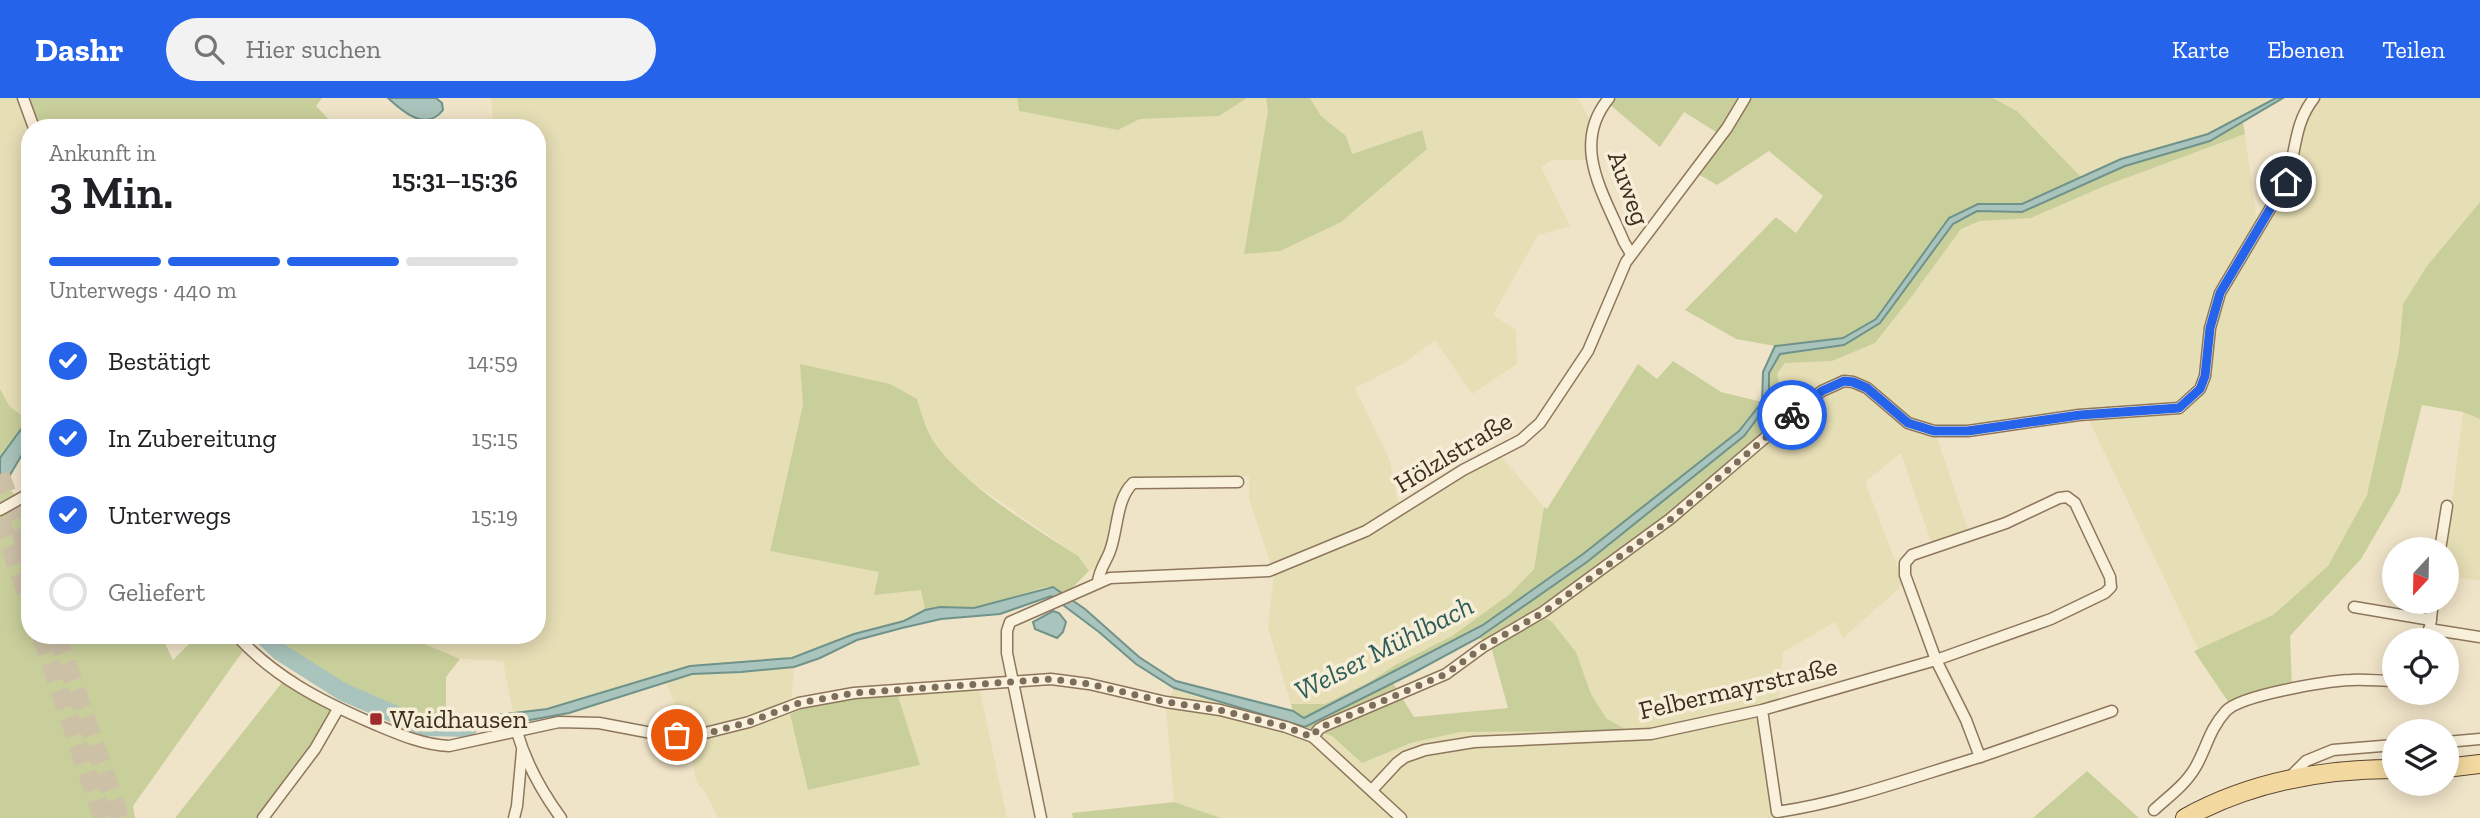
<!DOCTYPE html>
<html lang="de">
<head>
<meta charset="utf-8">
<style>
	body { margin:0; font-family:"Zilla Slab",serif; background:#f2f2f2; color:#202124; height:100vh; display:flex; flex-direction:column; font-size:26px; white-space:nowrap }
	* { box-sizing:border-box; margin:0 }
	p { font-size:23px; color:#757577 }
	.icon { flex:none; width:38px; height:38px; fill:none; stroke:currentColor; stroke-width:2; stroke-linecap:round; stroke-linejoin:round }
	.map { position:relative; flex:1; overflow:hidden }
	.details { position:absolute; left:21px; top:21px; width:525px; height:525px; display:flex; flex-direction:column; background:#fff; border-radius:28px; box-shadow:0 4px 18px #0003 }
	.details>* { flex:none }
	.needle { width:46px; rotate:202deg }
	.buttons { position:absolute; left:2382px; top:439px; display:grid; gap:14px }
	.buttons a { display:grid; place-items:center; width:77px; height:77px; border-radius:50%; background:#fff; box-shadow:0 4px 18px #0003; font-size:35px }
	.pin { position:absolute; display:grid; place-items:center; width:60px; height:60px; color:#fff; margin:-30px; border:4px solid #fff; border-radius:50%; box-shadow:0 2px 7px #0007 }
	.courier { position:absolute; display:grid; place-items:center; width:70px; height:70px; margin:-35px; border:5px solid #2563eb; border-radius:50%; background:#fff; color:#222; box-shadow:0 2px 9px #0007 }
	.headline em { font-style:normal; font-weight:600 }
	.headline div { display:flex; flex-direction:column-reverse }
	.headline { display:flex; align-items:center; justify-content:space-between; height:119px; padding:0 28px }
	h1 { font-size:46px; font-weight:600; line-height:52px }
	.bar { display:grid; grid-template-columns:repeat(4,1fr); gap:10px 7px; align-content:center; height:84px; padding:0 28px }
	.bar i { height:9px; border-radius:5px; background:#e0e0e0 }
	.bar .selected { background:#2563eb }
	.bar p { grid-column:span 4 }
	ol { padding:0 28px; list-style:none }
	li { display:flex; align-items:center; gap:21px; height:77px }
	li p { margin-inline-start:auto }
	li .icon { padding:7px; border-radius:50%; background:#2563eb; color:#fff; stroke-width:4 }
	li:last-child { color:#757577 }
	li i { width:38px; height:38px; border:4px solid #e0e0e0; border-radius:50% }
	header { display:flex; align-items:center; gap:42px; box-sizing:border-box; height:98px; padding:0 35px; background:#2563eb; color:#fff }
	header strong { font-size:33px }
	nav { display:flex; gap:38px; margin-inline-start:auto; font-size:24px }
	.search { width:490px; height:63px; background:#f2f2f2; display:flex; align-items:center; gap:18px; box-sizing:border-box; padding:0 24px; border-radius:38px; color:#757577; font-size:26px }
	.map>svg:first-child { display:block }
</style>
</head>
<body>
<header>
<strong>Dashr</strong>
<div class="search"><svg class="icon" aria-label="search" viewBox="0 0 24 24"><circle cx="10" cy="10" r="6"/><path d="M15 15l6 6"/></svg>Hier suchen</div>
<nav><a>Karte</a><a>Ebenen</a><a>Teilen</a></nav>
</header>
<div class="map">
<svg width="2480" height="720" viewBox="0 0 2480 720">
	<rect width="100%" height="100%" fill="#f0e4c8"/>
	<g fill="#e6deb5">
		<polygon points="0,0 16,0 30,35 30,306 23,318 10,309 0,291"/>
		<polygon points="491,0 1017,0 1019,13 1118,32 1140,21 1219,18 1247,0 1266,0 1268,13 1245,156 1422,32 1351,56 1346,38 1321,18 1310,0 1578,0 1590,22 1587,31 1587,62 1552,62 1541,69 1570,128 1538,137 1493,217 1516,232 1517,266 1472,296 1435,242 1404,265 1355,290 1390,363 1400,417 1461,376 1500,357 1544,409 1534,471 1510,496 1452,538 1397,566 1366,586 1325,606 1291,606 1268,530 1274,476 1249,401 1249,378 1125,382 1118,397 1109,448 1098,469 1089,473 1078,458 965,379 937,350 924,323 917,301 800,266 803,307 770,452 880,474 921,492 925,512 904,523 854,536 792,560 690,568 547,611 513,615 503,563 460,561 404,537 537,537 537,205 540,199 537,198 537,30 485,30 493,18"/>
		<polygon points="1993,0 2276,0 2208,36 2121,61 2081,79 2017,13"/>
		<polygon points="2319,0 2480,0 2480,104 2427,168 2403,206 2399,253 2367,397 2328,468 2273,517 2198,551 2088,320 2178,315 2192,308 2202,294 2214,221 2224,196 2288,88 2307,16"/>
		<polygon points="2245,36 2257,125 2218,194 2209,221 2202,276 2197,287 2189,298 2179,304 2166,308 2085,313 1969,329 1940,330 1918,326 1904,319 1866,286 1855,281 1843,280 1817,291 1785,317 1790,321 1813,302 1837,289 1850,288 1869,295 1901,325 1917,333 1936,337 1968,432 1932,446 1901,355 1865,384 1904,486 1843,540 1835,524 1783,554 1778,603 1756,608 1773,720 1221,720 1174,704 1166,608 1174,590 1332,638 1362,665 1411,645 1460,634 1626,633 1606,620 1591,596 1576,554 1552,525 1534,514 1584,482 1676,411 1784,318 1777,276 1786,265 1832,263 1875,245 1909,202 1960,131 1980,123 2031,120 2107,87"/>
		<polygon points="2463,314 2480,321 2480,483 2447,478 2446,452"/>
		<polygon points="794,569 790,616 809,692 920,667 898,598 979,589 1007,720 718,720 706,696 696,683 688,640 666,584 692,576 741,574"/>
	</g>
	<g fill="#c9cf9b">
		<polygon points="28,0 322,0 316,8 337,30 40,30"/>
		<polygon points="1017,0 1247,0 1219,18 1140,21 1118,32 1019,13"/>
		<polygon points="1266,0 1310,0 1321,18 1346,38 1352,56 1422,32 1427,51 1341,124 1280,153 1244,156 1268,13"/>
		<polygon points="1612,0 1993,0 2017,13 2081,79 2022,106 1978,106 1949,120 1876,221 1844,240 1775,248 1736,241 1685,212 1776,119 1796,135 1823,98 1769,53 1717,87 1698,76 1724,39 1684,14 1660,49 1609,6"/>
		<polygon points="2243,24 2245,36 2107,87 2031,120 1980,123 1961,131 1909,202 1875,245 1832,263 1785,265 1777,276 1784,318 1676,411 1535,515 1552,524 1576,554 1591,596 1606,620 1628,633 1460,634 1411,645 1362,665 1332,638 1305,629 1393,585 1414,619 1508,610 1490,545 1478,540 1587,464 1744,338 1769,305 1769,275 1780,256 1818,252 1880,225 1953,126 1977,113 2022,114 2125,68 2210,43"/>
		<polygon points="2480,104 2480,321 2463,314 2422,307 2400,394 2361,461 2290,538 2292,591 2233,611 2194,553 2273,517 2328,468 2367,397 2399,253 2403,206 2427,168"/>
		<polygon points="1673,263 1721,294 1762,304 1739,333 1583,456 1483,527 1304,620 1293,613 1291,606 1325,606 1366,586 1397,566 1452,538 1510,496 1534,471 1544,409 1547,411 1638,266 1657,281"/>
		<path d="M800,266l90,20 27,15c5,17 11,37 22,50 34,42 94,78 139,107l11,15 -24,24 -12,-8h-7l-72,21 -34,-1 -15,3 -4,-20 -47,5 5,-23 -109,-21 33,-146z"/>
		<polygon points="0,291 10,309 23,318 30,306 30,319 0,360"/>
		<polygon points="4,388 25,404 30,418 30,537 161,537 173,562 198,537 230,537 243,553 133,708 135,720 0,720 0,394"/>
		<polygon points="267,537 404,537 460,561 446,579 446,619 427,622 346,591 285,552"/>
		<polygon points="284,582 336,614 261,720 175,720"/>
		<polygon points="898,598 920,667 808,692 790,616 823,602"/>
		<polygon points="2087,673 2139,720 2033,720"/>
		<polygon points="1174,704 1221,720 1073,720 1072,715"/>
	</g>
	<g fill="#a9c4bc" stroke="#6f938a" stroke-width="2">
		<path d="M388,0h48l6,5 1,7c-17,22 -40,2 -55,-12z"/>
		<polygon points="2276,0 2283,0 2210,43 2125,68 2022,114 1977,113 1953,126 1880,225 1844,247 1780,256 1769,275 1769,305 1744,338 1587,464 1478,540 1413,575 1305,629 1174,590 1136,566 1099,534 1051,498 1000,516 941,521 902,530 857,542 820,560 794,569 741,574 692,576 569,615 481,631 424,629 343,594 280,554 262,537 267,537 285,552 346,591 426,622 450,618 473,620 547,611 690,568 792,560 854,536 904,523 925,512 940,509 974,510 1053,489 1085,511 1139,559 1176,583 1293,613 1304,620 1483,527 1583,456 1739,333 1762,304 1763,274 1775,248 1843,240 1876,221 1949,120 1978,106 2022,106 2121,61 2208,36"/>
		<polygon points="30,319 30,343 0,394 0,360"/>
		<polygon points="1053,513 1059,515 1066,524 1063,534 1057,540 1035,531 1033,524"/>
	</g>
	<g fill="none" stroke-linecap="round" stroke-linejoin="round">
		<polyline stroke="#a9c4bc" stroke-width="18" points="262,537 280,554 343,594 424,629 468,630"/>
		<g stroke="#ccc0a6" stroke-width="19" stroke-dasharray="19 10" stroke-linecap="butt">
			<polyline points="0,376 30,460"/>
			<polyline points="0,421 30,505"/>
			<polyline points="41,537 103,720"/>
			<polyline points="57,537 120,720"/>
		</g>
		<defs>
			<g id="minor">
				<polyline points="23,0 34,30"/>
				<path d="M1609,0c-39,47 -5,96 15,144l7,12"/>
				<polyline points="0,412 30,395"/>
				<polyline points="2440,452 2447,408"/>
				<path d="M1098,484c1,-12 8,-20 12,-31 8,-21 6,-52 23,-68l105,-1"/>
				<polyline points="2354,509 2431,522"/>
				<polyline points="2430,528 2433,504"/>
				<path d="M236,537c38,42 85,66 136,88 24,10 50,22 77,23l110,-24 40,1 58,11 40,1 52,-13 50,-19 55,-10 197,-14 38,5 77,18 54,8 66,17 27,10 88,81"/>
				<polyline points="2427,542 2429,531 2480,539"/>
				<path d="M517,634c9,31 25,60 44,86"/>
				<path d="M1313,639l6,-8 5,-3 122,-52 37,-27 60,-35 127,-93 130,-111 22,-17 22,-10 9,1 14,6 41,35 26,8h34l111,-16 100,-7 21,-19 5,-13 5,-48 10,-35 66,-111c11,-31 7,-57 28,-84"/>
				<polyline points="2446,644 2480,641"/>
				<polyline points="1980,659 2112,613"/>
				<polyline points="2290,679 2306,663 2333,652 2394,647"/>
				<path d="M1372,692l25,-27 8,-6 20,-7 49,-8 177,-8 111,-24 174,-50 115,-41 54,-26 6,-6 -1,-10 -35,-74 -8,-6 -8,1 -53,25 -94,32 -7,8v12l31,85 30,60 14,37c-67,20 -134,45 -203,55l-15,-102"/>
				<path d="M2154,712c14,-13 31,-25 41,-42 12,-20 13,-37 31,-57 15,-16 101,-30 125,-31 14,-1 29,1 43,1"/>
				<polyline points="263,720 315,651 338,611"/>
				<polyline points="514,720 517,708 522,653"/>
				<polyline points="1041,720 1007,555 1007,533 1010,524 1110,480 1269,473 1366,433 1463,372 1521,342 1540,325 1588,253 1626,164 1727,30 1745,0"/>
			</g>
			<g id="primary">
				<polyline points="2446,670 2480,666"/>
				<path d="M2185,720c65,-36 135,-49 209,-49"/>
			</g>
		</defs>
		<use href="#minor" stroke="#8d765c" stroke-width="13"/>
		<use href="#primary" stroke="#5b4430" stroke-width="20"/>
		<use href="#minor" stroke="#faf1dc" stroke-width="10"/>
		<use href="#primary" stroke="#f3d9a0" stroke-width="18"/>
	</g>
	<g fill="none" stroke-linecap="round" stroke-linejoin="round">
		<polyline stroke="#7c6e5b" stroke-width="7" stroke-dasharray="0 12.6" points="677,637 697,638 749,624 799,605 854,595 1051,581 1089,586 1166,604 1220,612 1286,629 1312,639 1318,631 1324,628 1446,576 1483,549 1544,514 1671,421 1792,317"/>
		<polyline stroke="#2563eb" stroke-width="9" points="1792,317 1822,293 1844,283 1853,284 1867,290 1908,325 1934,333 1968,333 2080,317 2179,310 2200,291 2205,278 2210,230 2220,195 2286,84"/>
	</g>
	<rect fill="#9e2a2b" stroke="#f7eed8" stroke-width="2.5" x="369" y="614" width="14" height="14" rx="3.5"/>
	<g text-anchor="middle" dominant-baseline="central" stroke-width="7" stroke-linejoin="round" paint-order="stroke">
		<g font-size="26" fill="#3d2e20" stroke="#f7eed8">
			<text transform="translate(1629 90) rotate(70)">Auweg</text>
			<text transform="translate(1453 354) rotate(-31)">Hölzlstraße</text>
			<text transform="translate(1738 590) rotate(-13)">Felbermayrstraße</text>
		</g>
		<g font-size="26" fill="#3d2e20" stroke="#f7eed8" text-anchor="start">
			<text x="390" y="621">Waidhausen</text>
		</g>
		<g font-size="28" font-style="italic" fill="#2f5d5a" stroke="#f7eed8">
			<text transform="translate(1384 550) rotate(-27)">Welser Mühlbach</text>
		</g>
	</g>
</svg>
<div class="buttons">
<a><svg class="needle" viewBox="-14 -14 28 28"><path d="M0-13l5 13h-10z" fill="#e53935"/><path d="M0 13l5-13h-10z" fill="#757577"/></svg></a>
<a><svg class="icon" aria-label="locate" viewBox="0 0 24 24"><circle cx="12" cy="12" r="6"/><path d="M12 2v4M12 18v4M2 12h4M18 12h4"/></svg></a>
<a><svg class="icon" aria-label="layers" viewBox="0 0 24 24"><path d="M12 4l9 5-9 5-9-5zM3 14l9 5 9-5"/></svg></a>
</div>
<div class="pin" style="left:677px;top:637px;background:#ea580c"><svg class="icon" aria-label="bag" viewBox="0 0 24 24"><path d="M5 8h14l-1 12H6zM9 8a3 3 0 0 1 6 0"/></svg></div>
<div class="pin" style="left:2286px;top:84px;background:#1f2937"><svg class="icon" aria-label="home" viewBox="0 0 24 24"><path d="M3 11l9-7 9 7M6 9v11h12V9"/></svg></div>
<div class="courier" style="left:1792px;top:317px"><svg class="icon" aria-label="bike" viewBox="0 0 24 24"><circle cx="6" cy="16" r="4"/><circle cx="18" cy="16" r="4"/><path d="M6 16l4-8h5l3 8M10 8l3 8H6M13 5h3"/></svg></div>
<section class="details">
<div class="headline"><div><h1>3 Min.</h1><p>Ankunft in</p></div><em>15:31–15:36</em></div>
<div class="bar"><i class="selected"></i><i class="selected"></i><i class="selected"></i><i></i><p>Unterwegs · 440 m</p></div>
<ol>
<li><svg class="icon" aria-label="check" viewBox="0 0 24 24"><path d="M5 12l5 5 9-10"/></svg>Bestätigt<p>14:59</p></li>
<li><svg class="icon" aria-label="check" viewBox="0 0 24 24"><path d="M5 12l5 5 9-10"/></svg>In Zubereitung<p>15:15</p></li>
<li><svg class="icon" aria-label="check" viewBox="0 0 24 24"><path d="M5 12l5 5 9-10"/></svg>Unterwegs<p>15:19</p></li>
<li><i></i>Geliefert</li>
</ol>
</section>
</div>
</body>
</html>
